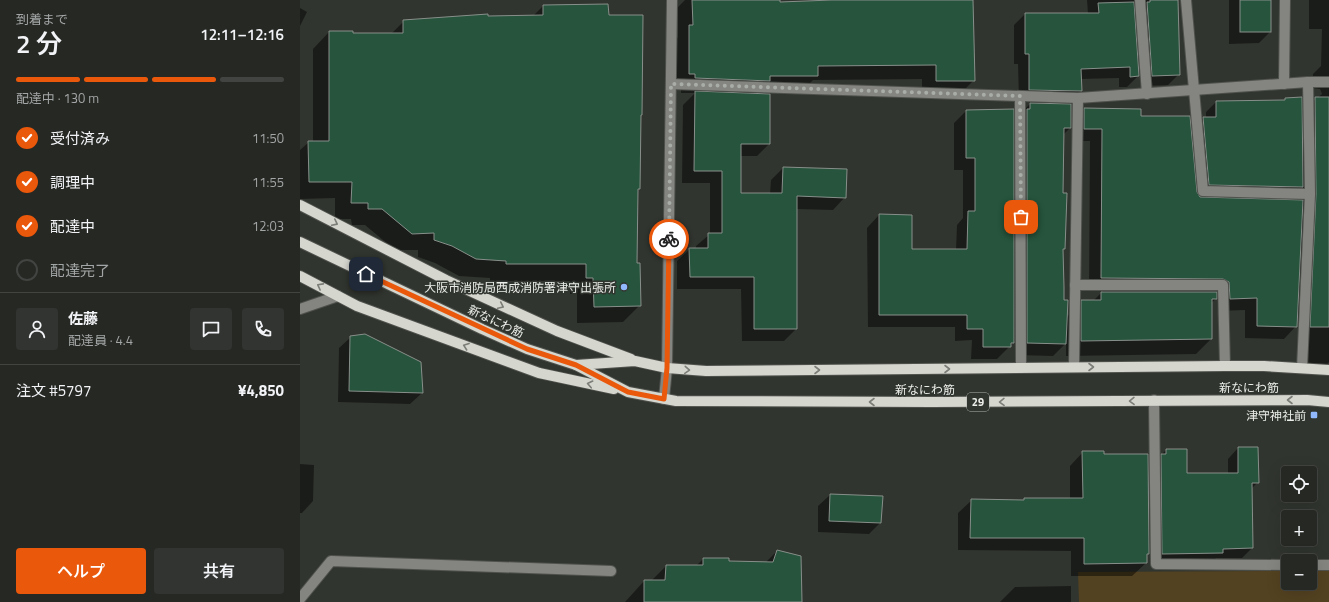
<!DOCTYPE html>
<html lang="ja">
<head>
<meta charset="utf-8">
<style>
	body { margin:0; font-family:"Titillium Web","Noto Sans JP",sans-serif; background:#313430; color:#f1f3f6; height:100vh; display:flex; flex-direction:column; font-size:15px; white-space:nowrap }
	* { box-sizing:border-box; margin:0 }
	p { font-size:13px; color:#a3a6a6 }
	.icon { flex:none; width:22px; height:22px; fill:none; stroke:currentColor; stroke-width:2; stroke-linecap:round; stroke-linejoin:round }
	.map { position:relative; flex:1; overflow:hidden }
	.details { display:flex; flex-direction:column; background:#252823; width:300px }
	.details>* { flex:none }
	.tools { position:absolute; left:981px; top:466px; display:grid; gap:8px }
	.tools a { display:grid; place-items:center; width:36px; height:36px; border-radius:4px; background:#252823; box-shadow:0 4px 16px #0002,0 0 0 1px #424441; font-size:20px }
	.pin { position:absolute; display:grid; place-items:center; width:34px; height:34px; color:#fff; margin:-17px; border-radius:8px; box-shadow:0 2px 6px #0006 }
	.courier { position:absolute; display:grid; place-items:center; width:40px; height:40px; margin:-20px; border:3px solid #ea580c; border-radius:50%; background:#fff; color:#222; box-shadow:0 1px 5px #0007 }
	.overview em { font-style:normal; font-weight:600 }
	.overview div { display:flex; flex-direction:column-reverse }
	.overview { display:flex; align-items:center; justify-content:space-between; height:68px; padding:0 16px }
	h1 { font-size:26px; font-weight:600; line-height:30px }
	.bar { display:grid; grid-template-columns:repeat(4,1fr); gap:6px 4px; align-content:center; height:48px; padding:0 16px }
	.bar i { height:5px; border-radius:3px; background:#424441 }
	.bar .on { background:#ea580c }
	.bar p { grid-column:span 4 }
	.line { display:flex; align-items:center; gap:10px; padding:0 16px; border-top:1px solid #424441 }
	.line div { flex:1 }
	.round { display:grid; place-items:center; flex:none; width:42px; height:42px; border-radius:4px; background:#313430 }
	ol { padding:0 16px; list-style:none }
	li { display:flex; align-items:center; gap:12px; height:44px }
	li p { margin-inline-start:auto }
	li .icon { padding:4px; border-radius:50%; background:#ea580c; color:#fff; stroke-width:4 }
	li:last-child { color:#a3a6a6 }
	li i { width:22px; height:22px; border:2px solid #424441; border-radius:50% }
	.action { display:flex; gap:8px; margin-top:auto; padding:8px 16px }
	.action a { flex:1; height:46px; border-radius:4px; background:#ea580c; color:#fff; font-size:16px; font-weight:600; line-height:46px; text-align:center }
	.action a+a { background:#313430; color:#f1f3f6 }
	main { display:flex; flex:1; min-height:0 }
	.map>svg:first-child { display:block }
</style>
</head>
<body>
<main>
<section class="details">
<div class="overview"><div><h1>2 分</h1><p>到着まで</p></div><em>12:11–12:16</em></div>
<div class="bar"><i class="on"></i><i class="on"></i><i class="on"></i><i></i><p>配達中 · 130 m</p></div>
<ol>
<li><svg class="icon" aria-label="check" viewBox="0 0 24 24"><path d="M5 12l5 5 9-10"/></svg>受付済み<p>11:50</p></li>
<li><svg class="icon" aria-label="check" viewBox="0 0 24 24"><path d="M5 12l5 5 9-10"/></svg>調理中<p>11:55</p></li>
<li><svg class="icon" aria-label="check" viewBox="0 0 24 24"><path d="M5 12l5 5 9-10"/></svg>配達中<p>12:03</p></li>
<li><i></i>配達完了</li>
</ol>
<div class="line" style="height:72px"><a class="round"><svg class="icon" aria-label="person" viewBox="0 0 24 24"><circle cx="12" cy="8" r="4"/><path d="M4 21q1-7 8-7t8 7"/></svg></a><div><b>佐藤</b><p>配達員 · 4.4</p></div><a class="round"><svg class="icon" aria-label="chat" viewBox="0 0 24 24"><path d="M4 5h16v11H9l-5 4z"/></svg></a><a class="round"><svg class="icon" aria-label="phone" viewBox="0 0 24 24"><path d="M5 4h4l2 5-3 2q2 4 5 5l2-3 5 2v4C11 20 4 13 5 4z"/></svg></a></div>
<div class="line" style="height:52px"><div>注文 #5797</div><b>¥4,850</b></div>
<div class="action"><a>ヘルプ</a><a>共有</a></div>
</section>
<div class="map">
<svg width="1029" height="602" viewBox="0 0 1029 602">
	<rect width="100%" height="100%" fill="#31352f"/>
	<polygon fill="#534221" points="988,571 988,583 1010,583 1010,571 1029,571 1029,602 779,602 778,572"/>
	<g fill="#0007">
		<polygon points="385,0 479,0 479,3 518,2 521,0 672,0 674,80 659,95 622,95 622,79 513,80 503,90 460,90 455,94 469,144 457,156 440,156 440,194 470,194 471,180 483,168 545,197 533,210 496,209 496,329 484,341 442,341 441,289 377,289 377,261 390,249 396,249 396,246 410,234 410,183 382,183 383,105 395,93 381,93 381,88 375,88 375,41 378,37 378,7"/>
		<polygon points="787,0 876,0 879,74 868,85 841,86 836,11 833,5 838,76 827,87 819,87 819,78 781,79 781,91 770,102 719,101 718,64 714,64 714,25 725,14 788,14"/>
		<polygon points="929,0 970,0 970,32 959,43 929,44"/>
		<polygon points="1009,0 1029,0 1029,362 1024,367 1007,366 1008,340 998,340 998,324 984,339 945,338 945,310 918,311 917,298 911,303 911,339 896,354 766,356 766,343 753,356 715,355 715,341 697,359 671,359 672,340 655,341 655,327 568,327 567,228 579,215 611,250 656,250 657,225 663,218 663,170 654,170 654,123 666,111 713,125 718,120 718,116 730,104 770,105 770,128 762,136 764,249 762,250 763,301 767,317 782,301 793,301 803,291 789,291 790,141 772,141 772,122 785,109 840,117 900,198 1004,201 1003,186 992,198 899,195 893,128 903,118 906,118 906,112 916,102 983,101 985,99 1001,112 1022,94 1020,89 1013,88 1013,74 1021,66 1022,29 1009,29"/>
		<polygon points="243,6 308,16 342,16 341,115 340,117 339,189 336,191 336,264 340,305 323,322 277,323 277,294 270,294 270,281 190,281 190,278 159,276 135,263 118,257 118,250 95,250 65,225 52,225 51,219 35,219 35,198 0,199 0,150 9,142 13,142 13,49 29,32 52,34 91,34 104,21 233,16"/>
		<polygon points="0,8 7,12 0,26"/>
		<polygon points="51,337 122,393 110,404 38,402 39,348"/>
		<polygon points="938,448 958,482 951,489 952,548 942,558 916,558 912,562 853,564 851,465 866,450 887,474 928,474 928,459"/>
		<polygon points="783,452 803,455 848,554 846,556 846,563 832,576 771,576 771,551 658,550 658,513 672,500 722,501 724,499 770,499 770,466"/>
		<polygon points="0,464 14,465 13,501 2,513 0,513"/>
		<polygon points="530,495 582,497 580,523 569,534 518,532 518,506"/>
		<polygon points="477,551 501,602 325,602 344,581 351,581 366,566 396,566 403,559 428,562 465,563"/>
		<polygon points="771,586 771,602 700,602 715,587"/>
	</g>
	<g fill="#26543c" stroke="#888f8b">
		<polygon points="392,0 480,0 480,2 532,0 673,0 675,81 636,81 636,65 518,66 518,76 470,76 470,81 395,78 395,74 389,74 389,25 393,25"/>
		<polygon points="850,0 878,0 880,75 852,76 847,2 850,2"/>
		<rect x="940" y="0" width="31" height="32"/>
		<polygon points="834,2 839,76 830,77 830,67 781,69 782,91 729,90 729,54 725,54 725,13 799,13 798,3"/>
		<polygon points="308,4 309,15 343,15 342,115 341,115 340,189 338,189 337,263 340,263 341,306 294,307 293,278 286,278 286,264 206,264 206,261 176,259 152,246 134,240 134,233 112,234 82,209 68,209 68,203 51,203 52,182 9,182 8,141 29,141 29,31 53,31 53,33 103,33 103,20 188,14 188,16 243,15 243,5"/>
		<polygon points="395,91 470,94 470,144 441,144 441,193 482,193 483,167 547,169 546,198 497,196 497,329 454,329 454,277 390,277 389,248 408,248 408,233 422,233 422,171 394,171"/>
		<polygon points="1002,97 1003,187 909,185 903,117 916,117 916,101 985,100 985,98"/>
		<polygon points="1015,97 1029,97 1029,327 1010,327 1016,194"/>
		<polygon points="730,103 771,104 771,128 764,128 763,193 767,193 765,249 763,249 764,287 764,300 768,300 766,344 727,343 727,109 730,109"/>
		<polygon points="784,108 841,109 841,116 890,116 897,192 900,197 1003,200 997,327 957,326 957,298 930,299 929,282 923,279 801,278 802,129 784,129"/>
		<polygon points="714,109 714,343 711,343 711,347 683,347 683,329 667,329 667,315 579,315 579,214 612,215 612,249 667,249 668,211 675,211 675,158 666,158 666,110"/>
		<polygon points="801,292 917,292 917,299 912,299 912,339 781,341 781,300 801,300"/>
		<polygon points="65,334 121,362 123,393 49,391 50,336"/>
		<polygon points="938,447 958,447 959,483 952,483 953,548 923,549 923,553 862,554 861,454 866,454 866,449 887,449 887,473 938,473"/>
		<polygon points="782,451 804,451 804,454 848,454 849,554 847,554 847,563 784,564 784,538 670,538 671,499 724,500 724,498 783,498"/>
		<polygon points="530,494 583,496 581,523 529,521"/>
		<polygon points="477,550 501,556 502,602 344,602 344,580 365,580 366,565 403,565 403,558 429,558 429,561 473,562"/>
	</g>
	<g fill="none" stroke-linecap="round" stroke-linejoin="round">
		<defs>
			<g id="minor">
				<polyline points="840,0 847,94"/>
				<polyline points="886,0 903,191 1010,194"/>
				<polyline points="371,84 778,98 1008,82 1029,82"/>
				<polyline points="984,84 985,0"/>
				<polyline points="720,96 721,368"/>
				<polyline points="775,285 923,285 925,366"/>
				<polyline points="0,309 38,296"/>
				<polyline points="774,367 778,98"/>
				<polyline points="1002,368 1010,194 1008,82"/>
				<polyline points="364,399 367,368 372,0"/>
				<polyline points="854,400 856,564 988,565"/>
				<polyline points="1010,565 1029,565"/>
				<polyline points="0,599 31,561 311,571"/>
			</g>
			<g id="major">
				<polyline points="0,205 146,280 257,331 331,359"/>
				<polyline points="0,242 182,329 227,349 276,365 328,392 376,401 632,402 1007,400 1029,402"/>
				<polyline points="0,276 57,306 239,373 314,389"/>
				<polyline points="276,365 335,361 367,368 406,371 925,366 964,366 1029,370"/>
			</g>
		</defs>
		<use href="#minor" stroke="#4f524d" stroke-width="12"/>
		<use href="#major" stroke="#4f524d" stroke-width="12"/>
		<use href="#minor" stroke="#848581" stroke-width="10"/>
		<use href="#major" stroke="#d5d6ce" stroke-width="10"/>
	</g>
	<defs><path id="oneway-chevron" d="M-2-3.5L2.5 0L-2 3.5" fill="none" stroke-width="1.6" stroke-linecap="round" stroke-linejoin="round"/></defs>
	<g stroke="#7b7d77">
		<use href="#oneway-chevron" transform="translate(35 223) rotate(27)"/>
		<use href="#oneway-chevron" transform="translate(20 286) rotate(-152)"/>
		<use href="#oneway-chevron" transform="translate(201 306) rotate(25)"/>
		<use href="#oneway-chevron" transform="translate(166 346) rotate(-160)"/>
		<use href="#oneway-chevron" transform="translate(791 367)"/>
		<use href="#oneway-chevron" transform="translate(647 369)"/>
		<use href="#oneway-chevron" transform="translate(387 370) rotate(4)"/>
		<use href="#oneway-chevron" transform="translate(517 370)"/>
		<use href="#oneway-chevron" transform="translate(290 384) rotate(-168)"/>
		<use href="#oneway-chevron" transform="translate(990 400) rotate(180)"/>
		<use href="#oneway-chevron" transform="translate(832 401) rotate(179)"/>
		<use href="#oneway-chevron" transform="translate(572 402) rotate(-180)"/>
		<use href="#oneway-chevron" transform="translate(702 402) rotate(179)"/>
	</g>
	<g fill="none" stroke-linecap="round" stroke-linejoin="round">
		<polyline stroke="#a9ada8" stroke-width="4" stroke-dasharray="0 7.2" points="369,239 371,84 720,96 721,217"/>
		<polyline stroke="#ea580c" stroke-width="5" points="66,274 227,349 276,365 328,392 364,399 367,368 369,239"/>
	</g>
	<g fill="#91b8fd" stroke="#31352f" stroke-width="1.5">
		<circle cx="324" cy="287" r="4"/>
		<rect x="1010" y="411" width="8" height="8" rx="2"/>
	</g>
	<g text-anchor="middle" dominant-baseline="central" stroke-width="3" stroke-linejoin="round" paint-order="stroke">
		<rect fill="#31352f" stroke="#b2b6b1" stroke-width="1" x="667" y="393" width="22" height="18" rx="3"/>
		<g font-size="11" font-weight="bold" fill="#eaede9">
			<text x="678" y="402">29</text>
		</g>
		<g font-size="12" fill="#eaede9" stroke="#31352f" text-anchor="end">
			<text x="316" y="287">大阪市消防局西成消防署津守出張所</text>
			<text x="1006" y="415">津守神社前</text>
		</g>
		<g font-size="12" fill="#eaede9" stroke="#31352f">
			<text transform="translate(196 321) rotate(25)">新なにわ筋</text>
			<text x="949" y="387">新なにわ筋</text>
			<text x="625" y="389">新なにわ筋</text>
		</g>
	</g>
</svg>
<div class="tools">
<a><svg class="icon" aria-label="locate" viewBox="0 0 24 24"><circle cx="12" cy="12" r="6"/><path d="M12 2v4M12 18v4M2 12h4M18 12h4"/></svg></a>
<a>+</a>
<a>−</a>
</div>
<div class="pin" style="left:721px;top:217px;background:#ea580c"><svg class="icon" aria-label="bag" viewBox="0 0 24 24"><path d="M5 8h14l-1 12H6zM9 8a3 3 0 0 1 6 0"/></svg></div>
<div class="pin" style="left:66px;top:274px;background:#1f2937"><svg class="icon" aria-label="home" viewBox="0 0 24 24"><path d="M3 11l9-7 9 7M6 9v11h12V9"/></svg></div>
<div class="courier" style="left:369px;top:239px"><svg class="icon" aria-label="bike" viewBox="0 0 24 24"><circle cx="6" cy="16" r="4"/><circle cx="18" cy="16" r="4"/><path d="M6 16l4-8h5l3 8M10 8l3 8H6M13 5h3"/></svg></div>
</div>
</main>
</body>
</html>
